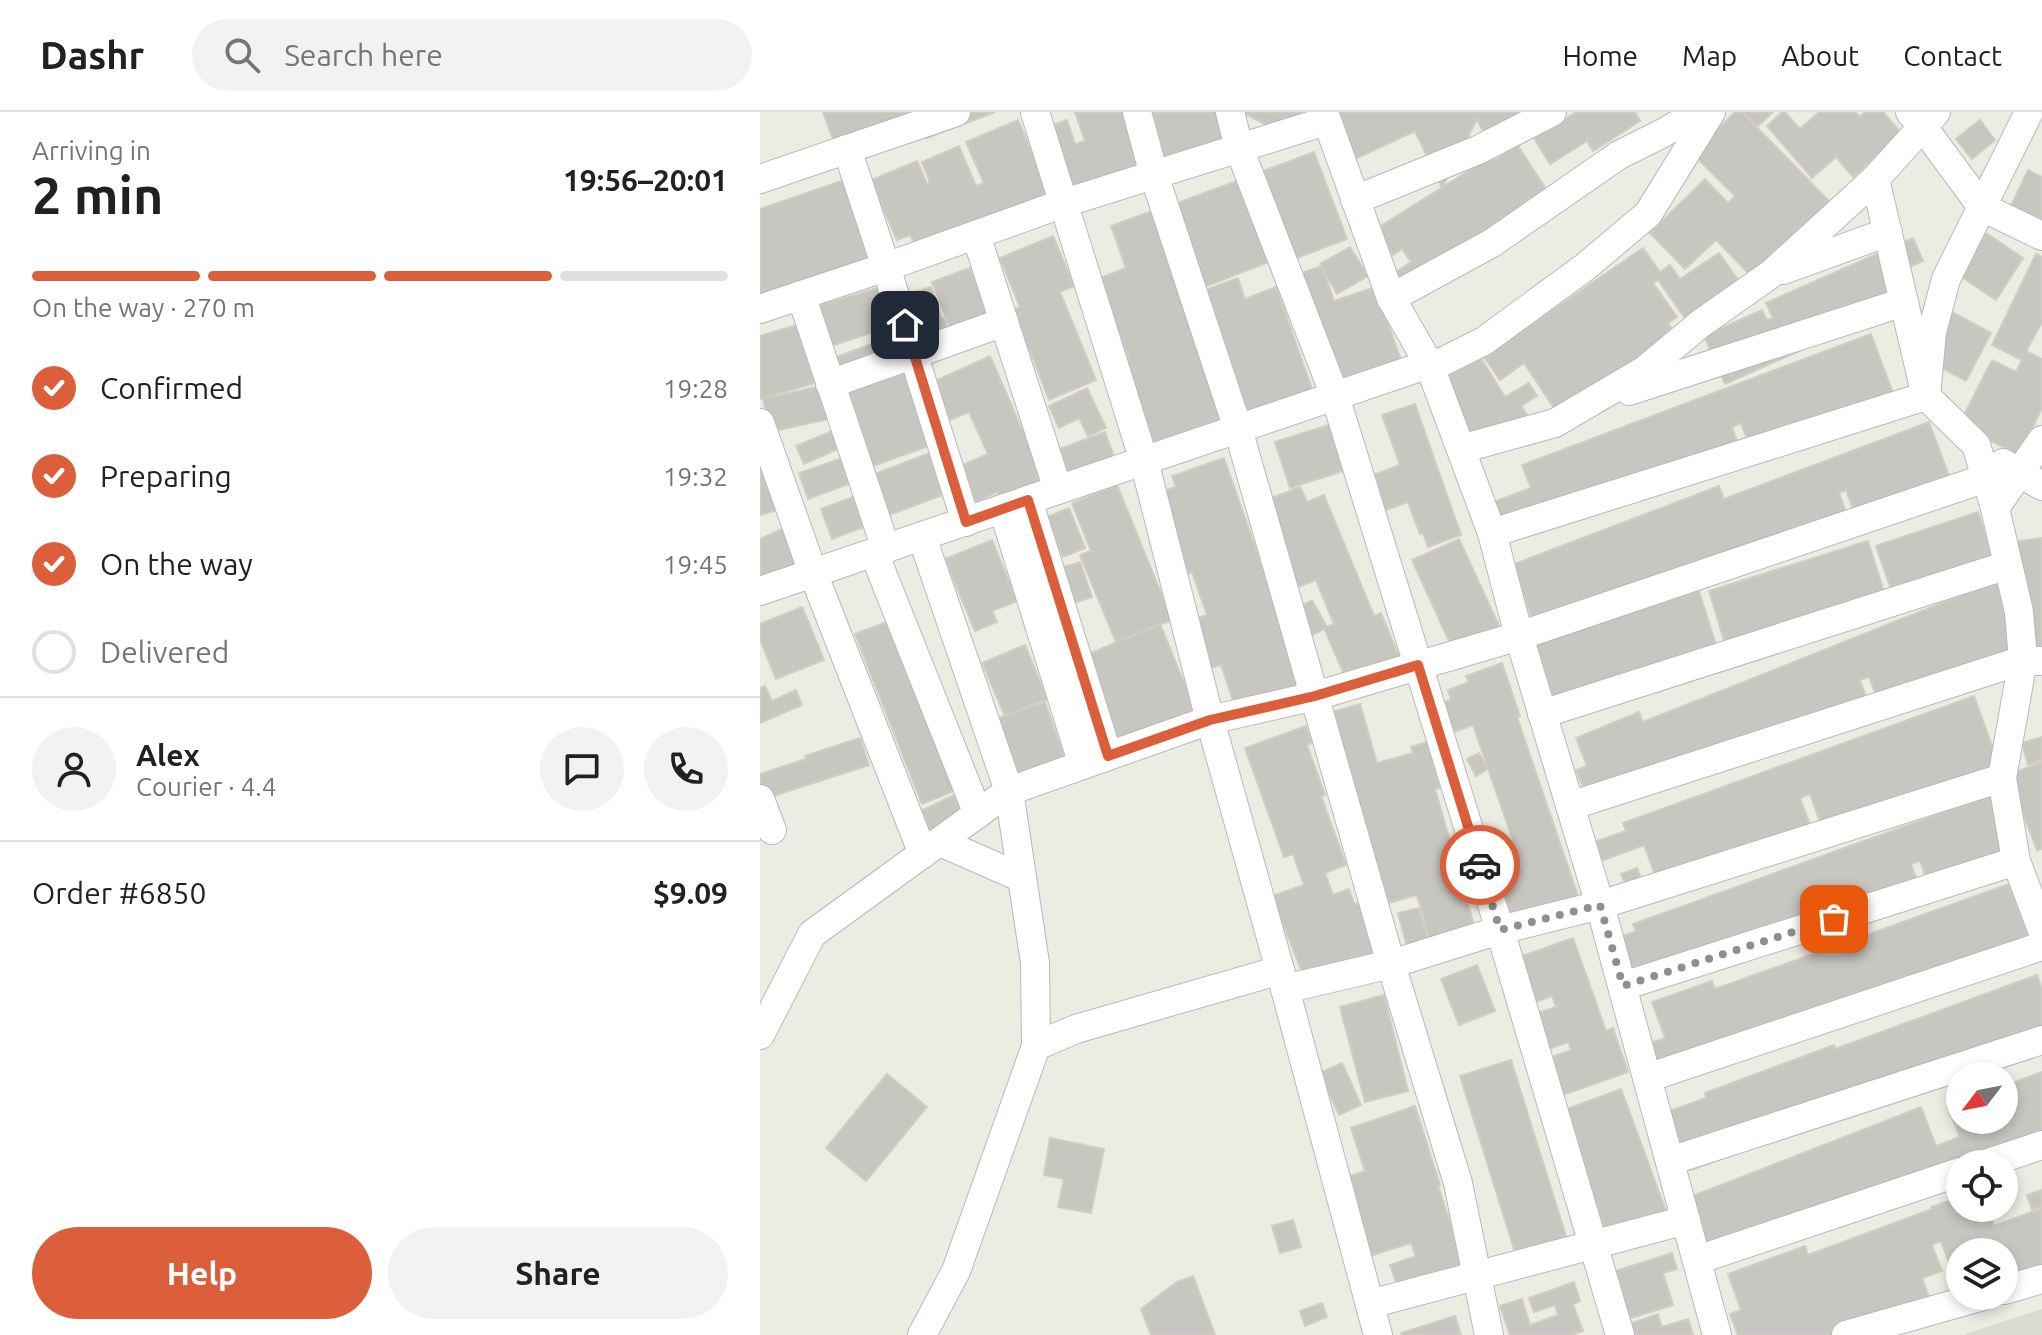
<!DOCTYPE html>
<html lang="en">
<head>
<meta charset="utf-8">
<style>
	body { margin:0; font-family:Ubuntu,sans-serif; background:#f2f2f2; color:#202124; height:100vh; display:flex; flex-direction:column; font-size:30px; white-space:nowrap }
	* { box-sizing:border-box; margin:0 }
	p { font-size:26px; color:#757577 }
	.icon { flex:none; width:44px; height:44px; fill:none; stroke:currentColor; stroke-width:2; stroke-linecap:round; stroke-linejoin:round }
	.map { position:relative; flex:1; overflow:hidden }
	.drawer { display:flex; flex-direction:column; background:#fff; width:760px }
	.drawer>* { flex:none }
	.needle { width:52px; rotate:238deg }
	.controls { position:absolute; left:1186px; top:950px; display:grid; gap:16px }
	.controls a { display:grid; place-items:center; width:72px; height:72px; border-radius:50%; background:#fff; box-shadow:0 4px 12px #0003; font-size:40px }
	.pin { position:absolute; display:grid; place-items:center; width:68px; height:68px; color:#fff; margin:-34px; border-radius:16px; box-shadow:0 4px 12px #0006 }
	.courier { position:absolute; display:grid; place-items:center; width:80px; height:80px; margin:-40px; border:6px solid #db5f3a; border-radius:50%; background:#fff; color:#222; box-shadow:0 2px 10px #0007 }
	.headline em { font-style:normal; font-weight:700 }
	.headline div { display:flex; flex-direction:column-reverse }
	.headline { display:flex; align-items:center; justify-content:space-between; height:136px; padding:0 32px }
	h1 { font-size:52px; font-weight:700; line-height:60px }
	.bar { display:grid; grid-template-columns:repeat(4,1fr); gap:12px 8px; align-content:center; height:96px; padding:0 32px }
	.bar i { height:10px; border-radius:6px; background:#e0e0e0 }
	.bar .active { background:#db5f3a }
	.bar p { grid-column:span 4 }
	.line { display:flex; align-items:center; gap:20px; padding:0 32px; border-top:2px solid #e0e0e0 }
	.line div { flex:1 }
	.round { display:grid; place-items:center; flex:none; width:84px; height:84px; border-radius:42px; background:#f2f2f2 }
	ol { padding:0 32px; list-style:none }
	li { display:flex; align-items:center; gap:24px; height:88px }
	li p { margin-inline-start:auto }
	li .icon { padding:8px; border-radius:50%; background:#db5f3a; color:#fff; stroke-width:4 }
	li:last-child { color:#757577 }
	li i { width:44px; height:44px; border:4px solid #e0e0e0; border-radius:50% }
	.action { display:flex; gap:16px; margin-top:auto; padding:16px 32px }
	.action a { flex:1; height:92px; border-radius:48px; background:#db5f3a; color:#fff; font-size:32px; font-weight:700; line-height:92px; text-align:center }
	.action a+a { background:#f2f2f2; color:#202124 }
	header { display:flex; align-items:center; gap:48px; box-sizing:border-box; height:112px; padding:0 40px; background:#fff; border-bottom:2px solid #e0e0e0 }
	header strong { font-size:38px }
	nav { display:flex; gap:44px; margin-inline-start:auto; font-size:28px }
	.search { width:560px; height:72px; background:#f2f2f2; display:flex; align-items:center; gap:20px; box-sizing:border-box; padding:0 28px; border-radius:44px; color:#757577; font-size:30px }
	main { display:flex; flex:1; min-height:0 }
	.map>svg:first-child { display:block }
</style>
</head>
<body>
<header>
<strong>Dashr</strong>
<div class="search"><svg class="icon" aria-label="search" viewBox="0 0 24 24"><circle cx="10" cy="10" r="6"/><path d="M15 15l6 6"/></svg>Search here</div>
<nav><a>Home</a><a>Map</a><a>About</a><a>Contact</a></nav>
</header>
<main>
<section class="drawer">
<div class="headline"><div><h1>2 min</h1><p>Arriving in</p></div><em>19:56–20:01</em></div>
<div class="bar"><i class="active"></i><i class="active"></i><i class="active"></i><i></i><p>On the way · 270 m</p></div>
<ol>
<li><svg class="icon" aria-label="check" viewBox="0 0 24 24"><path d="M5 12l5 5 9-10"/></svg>Confirmed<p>19:28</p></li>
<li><svg class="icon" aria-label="check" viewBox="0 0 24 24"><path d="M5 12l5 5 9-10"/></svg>Preparing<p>19:32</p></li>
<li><svg class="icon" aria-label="check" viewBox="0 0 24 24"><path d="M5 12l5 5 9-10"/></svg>On the way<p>19:45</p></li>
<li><i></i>Delivered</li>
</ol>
<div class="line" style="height:144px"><a class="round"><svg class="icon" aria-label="person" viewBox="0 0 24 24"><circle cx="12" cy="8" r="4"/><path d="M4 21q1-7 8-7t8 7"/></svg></a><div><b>Alex</b><p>Courier · 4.4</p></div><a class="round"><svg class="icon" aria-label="chat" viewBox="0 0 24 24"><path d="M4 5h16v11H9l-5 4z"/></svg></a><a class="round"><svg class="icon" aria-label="phone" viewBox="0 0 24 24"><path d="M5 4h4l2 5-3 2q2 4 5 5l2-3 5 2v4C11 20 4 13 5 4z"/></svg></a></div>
<div class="line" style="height:104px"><div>Order #6850</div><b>$9.09</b></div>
<div class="action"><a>Help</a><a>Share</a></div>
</section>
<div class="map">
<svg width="1282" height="1223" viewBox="0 0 1282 1223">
	<rect width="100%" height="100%" fill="#ecece2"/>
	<polygon fill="#dcdbd1" points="1282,1197 1282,1223 1202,1223"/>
	<g fill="#c8c6c0" stroke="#d0cec1" stroke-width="2">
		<polygon points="63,0 235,0 167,26 162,12 79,43"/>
		<polygon points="315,0 457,0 469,37 309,88 284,16 307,8 315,32 325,29"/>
		<polygon points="482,0 564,0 522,21"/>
		<polygon points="568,0 786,0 727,28 717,7 682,76 655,19 591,49"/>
		<polygon points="816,0 875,0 880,9 833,39 827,29 790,52 774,26"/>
		<polygon points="975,0 982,0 1073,93 996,169 956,128 925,157 890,121 945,67 968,91 975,84 933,42"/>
		<polygon points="983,0 1013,0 997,15"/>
		<polygon points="1022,0 1025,0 1040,17 1059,0 1095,0 1100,5 1105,0 1123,0 1142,22 1093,65 1076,45 1052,66 1007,14"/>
		<polygon points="258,8 293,88 159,142 150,123 137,128 111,68 157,49 167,72 170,70 162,50 199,34 216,74 224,71 206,30"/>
		<polygon points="1220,8 1235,28 1212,47 1196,27"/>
		<polygon points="758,34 786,77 761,92 770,107 640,188 626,166 651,150 642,137 633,143 616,117 732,44 735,48"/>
		<polygon points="554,40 587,127 513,155 511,149 431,180 471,308 396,335 363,248 369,247 338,167 366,156 351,114 400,96 415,92"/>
		<polygon points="1268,58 1282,65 1282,107 1279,114 1248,100"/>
		<polygon points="87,67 118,156 0,198 0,97"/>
		<polygon points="1226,121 1263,146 1236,188 1199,163"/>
		<polygon points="293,124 314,174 300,180 336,268 289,288 270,239 264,242 247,200 260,195 240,146"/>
		<polygon points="1153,126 1163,149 1136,161 1149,190 965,272 944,224 1002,198 1007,208 1013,206 1006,191"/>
		<polygon points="590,135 608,164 577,182 560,152"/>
		<polygon points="883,136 900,160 910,153 920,167 959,141 986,179 932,216 898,168 893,171 917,205 908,211 918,226 798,302 764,251 740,268 724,245"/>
		<polygon points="1276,142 1282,145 1282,210 1266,239 1282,247 1282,296 1259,343 1199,313 1232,248 1256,260 1262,248 1232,233"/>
		<polygon points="562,154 574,189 615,175 642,251 566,277 526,166"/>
		<polygon points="210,156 232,211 194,225 172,170"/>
		<polygon points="478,166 485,187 516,175 552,277 479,303 437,181"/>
		<polygon points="171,175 181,207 184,206 192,229 165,238 157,215 161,213 150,182"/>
		<polygon points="117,176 129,215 59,238 55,195"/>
		<polygon points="1186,197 1231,221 1206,269 1161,245"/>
		<polygon points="44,211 62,269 0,287 0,224"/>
		<polygon points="140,221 149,243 83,269 74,246"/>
		<polygon points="1111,222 1137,292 994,345 981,311 972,315 980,337 728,431 715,397 771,376 762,353"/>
		<polygon points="230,244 284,368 241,387 237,380 216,390 201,354 228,342 209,300 190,308 173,270"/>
		<polygon points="720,245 745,285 769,271 777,284 761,294 770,307 719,339 673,274"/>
		<polygon points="150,259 175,332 110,355 85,281"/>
		<polygon points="69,272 77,305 10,320 3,287"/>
		<polygon points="327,276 346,316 328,324 319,306 299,316 289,294"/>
		<polygon points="655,292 701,423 668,435 663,421 660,422 648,390 615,402 603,367 640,353 622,303"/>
		<polygon points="1169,310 1192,372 1097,408 1086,378 1079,381 1088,406 775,514 752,453 959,374 964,387"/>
		<polygon points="572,312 586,358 530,376 515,330"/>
		<polygon points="77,317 85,334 44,352 36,334"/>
		<polygon points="345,320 355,347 309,364 299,337"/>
		<polygon points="175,339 190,380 124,405 109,364"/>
		<polygon points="0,343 17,398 0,403"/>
		<polygon points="85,345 94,370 48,387 39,361"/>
		<polygon points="464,346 544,574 476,597 461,553 450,556 433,507 447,503 432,460 428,462 400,380 416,375 412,364"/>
		<polygon points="357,373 412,508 356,530 320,443 331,439 312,391"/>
		<polygon points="540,375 547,390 564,383 614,504 621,501 640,547 587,569 564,516 574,512 556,468 533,477 497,392"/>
		<polygon points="101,382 112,412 72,427 61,397"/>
		<polygon points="309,396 325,436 303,445 287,405"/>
		<polygon points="1218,400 1234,449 1133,483 1116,434"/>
		<polygon points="28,414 46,455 0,476 0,427"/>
		<polygon points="1282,426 1282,535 1267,537 1251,430"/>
		<polygon points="699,427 740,516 693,538 652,448"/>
		<polygon points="232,428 257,489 232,499 237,510 215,519 185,447"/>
		<polygon points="1108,429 1125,483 965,532 949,479"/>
		<polygon points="320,450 332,485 308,493 297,457"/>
		<polygon points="1242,459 1261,546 1123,601 1109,565 1100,568 1107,588 832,697 816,658 827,654 816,626 879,600 883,610 1207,481 1204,475"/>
		<polygon points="939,479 957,536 792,589 774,531"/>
		<polygon points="552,488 567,515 553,523 538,496"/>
		<polygon points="42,495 64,548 16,567 0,527 0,512"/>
		<polygon points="132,508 199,677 162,692 95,522"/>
		<polygon points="400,512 438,605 358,638 319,546"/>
		<polygon points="265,533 287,587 245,604 222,551"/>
		<polygon points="742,551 760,604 757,605 818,784 753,806 738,764 762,755 713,613 685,623 675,593 691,588 688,578 709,570 706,564"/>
		<polygon points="5,574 12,589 36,578 42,593 0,611 0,576"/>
		<polygon points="1214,584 1239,653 1062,716 1050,682 1040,686 1050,713 897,768 884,733 841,749 834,730 866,719 863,711"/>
		<polygon points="285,590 307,652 248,672 227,610"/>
		<polygon points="600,592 617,651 653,641 651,635 667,630 680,676 675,677 716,820 671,832 657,783 621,793 565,602"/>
		<polygon points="546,614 552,631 547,633 565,683 561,684 586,753 565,761 573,783 589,777 594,792 600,790 619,845 546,870 512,784 544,773 533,742 524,745 485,636"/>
		<polygon points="1282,625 1282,648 1268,653 1262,631"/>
		<polygon points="100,626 109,653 4,687 0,676 0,662 46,647 45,644"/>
		<polygon points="719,641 728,657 716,664 707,647"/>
		<polygon points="1282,650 1282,737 1277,738 1248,663"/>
		<polygon points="1235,682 1259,749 1171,780 1160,749 1151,752 1160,777 875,872 858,826 876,819 873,812"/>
		<polygon points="194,683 204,705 172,721 161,699"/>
		<polygon points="740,728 751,753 734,761 722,737"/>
		<polygon points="877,756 881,767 866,773 861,762"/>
		<polygon points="1249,772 1272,835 901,968 888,932 905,926 892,890 952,869 955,877"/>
		<polygon points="659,796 669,832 648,838 638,801"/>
		<polygon points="813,826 846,919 853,916 868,960 789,988 776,951 811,938 808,930 781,940 768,904 796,895 792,884 764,894 748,849"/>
		<polygon points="717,853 735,899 699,913 681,867"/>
		<polygon points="1277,863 1282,877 1282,929 931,1058 909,999 946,986 945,981 1074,933 1075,937"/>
		<polygon points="624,883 648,979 605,990 580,895"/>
		<polygon points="751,948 810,1137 759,1153 700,964"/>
		<polygon points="582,951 601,993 579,1003 560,961"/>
		<polygon points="1282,960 1282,1031 1229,1052 1200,1052 947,1143 925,1087 1161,995 1176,1034 1200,1025 1188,996 1200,991 1200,1008 1244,1008 1244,974"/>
		<polygon points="127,962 167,995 106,1069 66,1036"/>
		<polygon points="861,977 907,1102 847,1124 804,998"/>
		<polygon points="655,994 680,1073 678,1074 708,1164 642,1187 630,1153 656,1144 651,1131 610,1144 584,1066 605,1059 591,1016"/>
		<polygon points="290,1026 344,1037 331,1101 298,1095 304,1067 284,1063"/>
		<polygon points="1282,1078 1282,1094 1272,1098 1267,1083"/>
		<polygon points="1200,1085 1200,1096 1227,1096 1234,1114 1282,1096 1282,1157 1244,1171 1244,1140 1200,1140 1200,1182 1181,1129 1172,1133 1182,1159 1162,1166 1170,1188 1074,1223 978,1223 970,1202 981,1198 968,1162 1045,1134 1048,1143 1172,1097 1171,1095"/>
		<polygon points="533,1108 541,1135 520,1141 512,1114"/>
		<polygon points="912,1141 917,1157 903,1161 913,1193 861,1209 846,1162"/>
		<polygon points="433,1164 455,1223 391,1223 381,1197 417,1170"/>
		<polygon points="814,1170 820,1189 813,1192 823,1219 811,1223 750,1223 740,1194 762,1187 770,1213 798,1203 795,1193 774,1200 769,1186"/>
		<polygon points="562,1191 567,1205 545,1214 540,1199"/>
		<polygon points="898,1202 902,1215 928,1207 933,1223 870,1223 866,1213"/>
		<polygon points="695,1204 701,1223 642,1223 641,1221"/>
	</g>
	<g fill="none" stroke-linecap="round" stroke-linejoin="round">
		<defs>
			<g id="minor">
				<polyline points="275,0 384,349 450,608 520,858 618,1223"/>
				<polyline points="377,0 394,63 478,317 631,852 698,1071 729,1223"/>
				<polyline points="470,0 479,36 575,284 740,818 860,1223"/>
				<polyline points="564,0 631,186 669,252 732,421"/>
				<polyline points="1150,0 1163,15 1222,95 1282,124"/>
				<polyline points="87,37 126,155 206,410"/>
				<polyline points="0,67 196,0"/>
				<polyline points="1115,67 1166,284 1172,220 1186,167 1269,0"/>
				<polyline points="595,88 718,38 792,0"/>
				<polyline points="216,123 298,378"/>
				<polyline points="1023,158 1128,120"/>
				<polyline points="41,183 126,437"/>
				<polyline points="631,186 732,131 859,43 903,21 939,0"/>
				<polyline points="0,197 126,155 304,91 566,9"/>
				<polyline points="70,272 244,210"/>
				<polyline points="869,279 1144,190"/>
				<polyline points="0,311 53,461 163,742"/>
				<polyline points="701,337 795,311 885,258 940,212 1011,162 1115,67 1176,0"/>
				<polyline points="1243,351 1282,374"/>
				<polyline points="268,388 348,644"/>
				<polyline points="1235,396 1282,328"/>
				<polyline points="243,397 323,653"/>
				<polyline points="114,441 218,702"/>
				<polyline points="0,479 669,252 682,250 724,229 825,155 888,102 951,0"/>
				<polyline points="782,602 1248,453"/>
				<polyline points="0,687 12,718"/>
				<polyline points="810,694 1263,548 1279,549"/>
				<polyline points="180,730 262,766"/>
				<polyline points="863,874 1256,749"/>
				<polyline points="525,877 631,852 740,818 840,793 1242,666"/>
				<polyline points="0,923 52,822 249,679 162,425"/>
				<polyline points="276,934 316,917 520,858"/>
				<polyline points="887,966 1282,834"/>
				<polyline points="910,1049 1282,928"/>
				<polyline points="1225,1052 1282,1033"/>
				<polyline points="937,1148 1200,1060"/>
				<polyline points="1244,1178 1282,1167"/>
				<polyline points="610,1192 926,1108"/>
				<polyline points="162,1223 196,1159 276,934 275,851 249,679 450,608 555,584 759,524 1226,366"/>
				<polyline points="957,1223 840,793 759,524 732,421 1166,284 1216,333 1235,396 1259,500 1263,548 1242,666 1256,749 1282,818"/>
				<polyline points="1086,1223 1223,1184"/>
			</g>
		</defs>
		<use href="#minor" stroke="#b8b9be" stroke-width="30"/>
		<use href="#minor" stroke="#fff" stroke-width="28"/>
	</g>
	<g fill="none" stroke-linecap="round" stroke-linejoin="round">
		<polyline stroke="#8e8f8f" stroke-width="8" stroke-dasharray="0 14.4" points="720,753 740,818 840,793 863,874 1074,807"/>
		<polyline stroke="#db5f3a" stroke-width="10" points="145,213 206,410 268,388 348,644 450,608 555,584 658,553 720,753"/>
	</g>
</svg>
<div class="controls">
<a><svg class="needle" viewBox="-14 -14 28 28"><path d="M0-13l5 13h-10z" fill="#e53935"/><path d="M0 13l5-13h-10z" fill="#757577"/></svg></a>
<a><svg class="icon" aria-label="locate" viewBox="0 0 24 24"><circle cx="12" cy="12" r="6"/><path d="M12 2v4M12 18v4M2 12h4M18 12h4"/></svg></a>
<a><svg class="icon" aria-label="layers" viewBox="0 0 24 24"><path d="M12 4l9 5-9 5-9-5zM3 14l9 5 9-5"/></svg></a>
</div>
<div class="pin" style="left:1074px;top:807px;background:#ea580c"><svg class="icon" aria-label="bag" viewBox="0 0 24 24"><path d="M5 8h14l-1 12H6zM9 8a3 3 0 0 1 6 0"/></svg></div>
<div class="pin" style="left:145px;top:213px;background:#1f2937"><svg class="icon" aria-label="home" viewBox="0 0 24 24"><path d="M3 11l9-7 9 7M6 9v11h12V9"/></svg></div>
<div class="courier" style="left:720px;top:753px"><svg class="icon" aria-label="car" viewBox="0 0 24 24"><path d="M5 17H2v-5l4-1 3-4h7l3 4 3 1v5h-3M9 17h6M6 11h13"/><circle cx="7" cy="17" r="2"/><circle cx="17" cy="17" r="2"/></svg></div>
</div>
</main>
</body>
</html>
